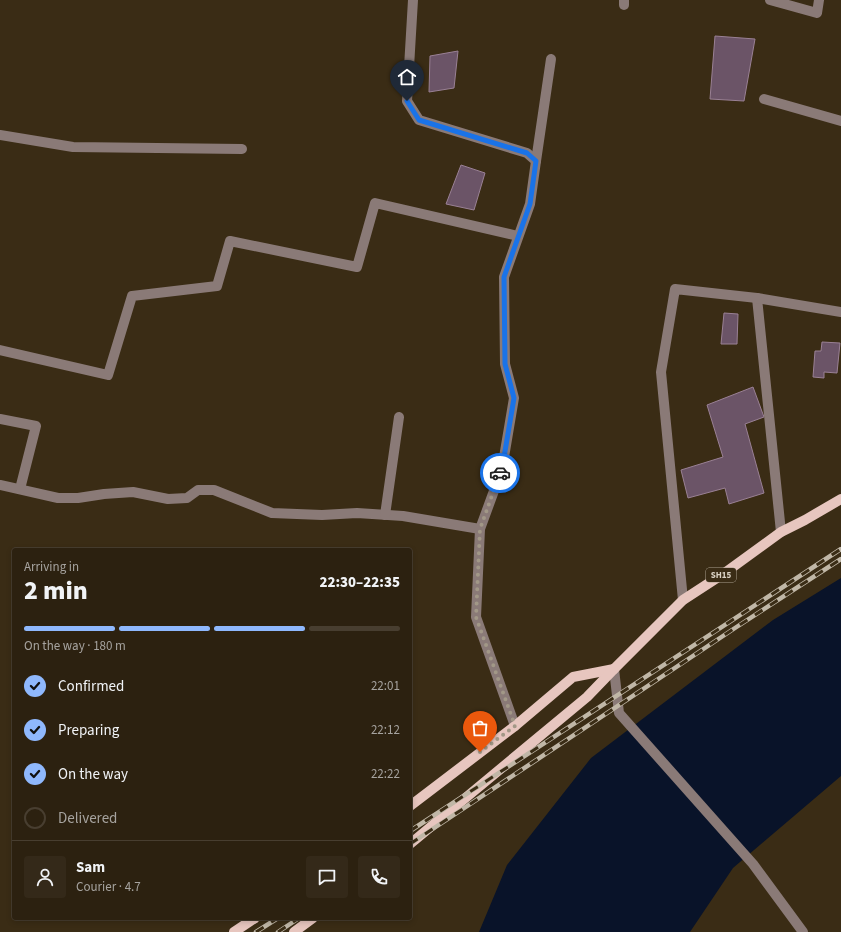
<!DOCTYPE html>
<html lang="en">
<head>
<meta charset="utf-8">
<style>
	body { margin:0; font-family:"Source Sans 3",sans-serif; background:#342919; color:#f1f3f6; height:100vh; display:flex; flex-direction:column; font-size:15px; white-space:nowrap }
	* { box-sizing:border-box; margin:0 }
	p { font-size:13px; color:#a6a39f }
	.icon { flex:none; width:22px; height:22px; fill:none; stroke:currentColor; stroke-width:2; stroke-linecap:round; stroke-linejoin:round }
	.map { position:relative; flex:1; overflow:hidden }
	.details { position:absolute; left:12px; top:548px; width:400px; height:372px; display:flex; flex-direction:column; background:#2c2110; border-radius:4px; box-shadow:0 2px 6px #0003,0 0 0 1px #483e30 }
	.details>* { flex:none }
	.pin { position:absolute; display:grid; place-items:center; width:34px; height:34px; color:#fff; margin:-41px -17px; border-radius:50% 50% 50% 0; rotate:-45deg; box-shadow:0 0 4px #0007 }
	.pin .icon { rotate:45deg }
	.courier { position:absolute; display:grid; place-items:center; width:40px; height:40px; margin:-20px; border:3px solid #1a73e8; border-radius:50%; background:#fff; color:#222; box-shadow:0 1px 5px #0007 }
	.summary em { font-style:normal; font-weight:800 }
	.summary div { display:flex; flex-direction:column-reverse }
	.summary { display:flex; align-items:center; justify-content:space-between; height:68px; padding:0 12px }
	h1 { font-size:26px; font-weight:800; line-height:30px }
	.bar { display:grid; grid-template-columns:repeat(4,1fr); gap:6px 4px; align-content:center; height:48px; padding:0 12px }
	.bar i { height:5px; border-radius:3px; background:#483e30 }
	.bar .current { background:#8fb8fd }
	.bar p { grid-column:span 4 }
	.line { display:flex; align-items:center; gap:10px; padding:0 12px; border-top:1px solid #483e30 }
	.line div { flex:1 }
	.round { display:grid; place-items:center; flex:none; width:42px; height:42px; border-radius:4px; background:#342919 }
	ol { padding:0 12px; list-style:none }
	li { display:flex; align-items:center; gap:12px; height:44px }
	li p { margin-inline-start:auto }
	li .icon { padding:4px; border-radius:50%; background:#8fb8fd; color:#111; stroke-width:4 }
	li:last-child { color:#a6a39f }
	li i { width:22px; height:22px; border:2px solid #483e30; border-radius:50% }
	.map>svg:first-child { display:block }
</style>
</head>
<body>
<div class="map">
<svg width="841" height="932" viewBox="0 0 841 932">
	<rect width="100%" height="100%" fill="#3a2c15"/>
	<polygon fill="#091329" points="841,578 841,776 733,868 690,932 479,932 507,865 591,758 773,620"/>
	<g fill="#6b5467" stroke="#9a8195">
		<polygon points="715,36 755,39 744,101 710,99"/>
		<polygon points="458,51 454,88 429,92 430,56"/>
		<polygon points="461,165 485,173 474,210 446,204"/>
		<polygon points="724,313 738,314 737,344 721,344"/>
		<polygon points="822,342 840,343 837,373 824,372 824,378 813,377 815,351 821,351"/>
		<polygon points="753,387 764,417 745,424 764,493 729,504 725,488 688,498 681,470 723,457 707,405"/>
	</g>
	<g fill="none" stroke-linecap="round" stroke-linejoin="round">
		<g stroke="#8a7a77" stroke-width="10">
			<polyline points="413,0 407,101 419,120 527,153 536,161 530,204 504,277 505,364 514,398 502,469 480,529 476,617 515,726"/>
			<polyline points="624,0 624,5"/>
			<polyline points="770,0 817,13 819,0"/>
			<polyline points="764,99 841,121"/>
			<polyline points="0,135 73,147 242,149"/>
			<polyline points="536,161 551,59"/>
			<polyline points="757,298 781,532"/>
			<polyline points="0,350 108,375 132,296 217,286 230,241 357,267 375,203 518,236"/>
			<polyline points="0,419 36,426 20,489"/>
			<polyline points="0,485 58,498 78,498 104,494 133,492 168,499 187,498 198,490 214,490 272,513 322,515 357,513 403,516 480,529"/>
			<polyline points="385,515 399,417"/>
			<polyline points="683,600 661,372 675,289 757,298 841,312"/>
			<polyline points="614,669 619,713 753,864 803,932"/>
		</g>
		<g stroke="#e7c6bf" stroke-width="10">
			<polyline points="410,806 515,726 573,677 614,669"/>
			<polyline points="410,844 587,697 614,669 683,600 726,572 781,532 805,520 841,499"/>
			<polyline points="234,932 255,918"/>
			<polyline points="294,932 313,918"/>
		</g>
		<defs>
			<g id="rail">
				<polyline points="410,831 841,549"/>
				<polyline points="410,844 735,628 841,559"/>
				<polyline points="256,932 278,918"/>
				<polyline points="278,932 299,918"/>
			</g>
		</defs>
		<use href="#rail" stroke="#c0b7a7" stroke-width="4.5"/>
		<use href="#rail" stroke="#3a2c15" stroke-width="3" stroke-dasharray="9" stroke-linecap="butt"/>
	</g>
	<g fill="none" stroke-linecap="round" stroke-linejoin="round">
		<polyline stroke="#a29887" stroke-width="4" stroke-dasharray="0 7.2" points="480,752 515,726 476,617 480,529 500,473"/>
		<polyline stroke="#1a73e8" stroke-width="5" points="407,101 419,120 527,153 536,161 530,204 504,277 505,364 514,398 502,469 500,473"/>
	</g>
	<g text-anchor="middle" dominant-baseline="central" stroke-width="3.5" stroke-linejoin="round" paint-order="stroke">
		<rect fill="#3a2c15" stroke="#aaa090" stroke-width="1" x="706" y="568" width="30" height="14" rx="3"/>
		<g font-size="9" font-weight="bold" fill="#dad2c4">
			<text x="721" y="575">SH15</text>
		</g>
	</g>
</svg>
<div class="pin" style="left:480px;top:752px;background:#ea580c"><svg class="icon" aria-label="bag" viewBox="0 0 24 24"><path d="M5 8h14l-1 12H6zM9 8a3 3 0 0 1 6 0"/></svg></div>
<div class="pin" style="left:407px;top:101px;background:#1f2937"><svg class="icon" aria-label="home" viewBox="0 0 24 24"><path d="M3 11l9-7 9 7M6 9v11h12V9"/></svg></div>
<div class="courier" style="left:500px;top:473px"><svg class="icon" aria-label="car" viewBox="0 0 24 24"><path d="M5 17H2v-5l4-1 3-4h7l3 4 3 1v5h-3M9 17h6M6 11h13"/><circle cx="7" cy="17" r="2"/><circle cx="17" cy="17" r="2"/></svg></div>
<section class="details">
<div class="summary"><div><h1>2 min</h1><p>Arriving in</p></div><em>22:30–22:35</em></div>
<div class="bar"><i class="current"></i><i class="current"></i><i class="current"></i><i></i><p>On the way · 180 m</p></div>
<ol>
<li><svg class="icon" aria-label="check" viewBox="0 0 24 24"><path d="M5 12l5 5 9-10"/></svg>Confirmed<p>22:01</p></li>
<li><svg class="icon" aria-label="check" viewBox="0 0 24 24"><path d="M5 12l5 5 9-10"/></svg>Preparing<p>22:12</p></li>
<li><svg class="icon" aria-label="check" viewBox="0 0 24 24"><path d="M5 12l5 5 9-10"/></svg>On the way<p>22:22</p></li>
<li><i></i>Delivered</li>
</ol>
<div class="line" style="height:72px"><a class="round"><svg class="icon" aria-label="person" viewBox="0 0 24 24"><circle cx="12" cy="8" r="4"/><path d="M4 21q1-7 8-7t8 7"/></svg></a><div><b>Sam</b><p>Courier · 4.7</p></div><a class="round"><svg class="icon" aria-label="chat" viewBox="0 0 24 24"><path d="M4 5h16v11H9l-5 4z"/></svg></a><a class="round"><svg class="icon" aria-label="phone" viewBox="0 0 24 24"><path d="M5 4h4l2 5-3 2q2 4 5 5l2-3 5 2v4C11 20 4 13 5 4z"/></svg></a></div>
</section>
</div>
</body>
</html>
